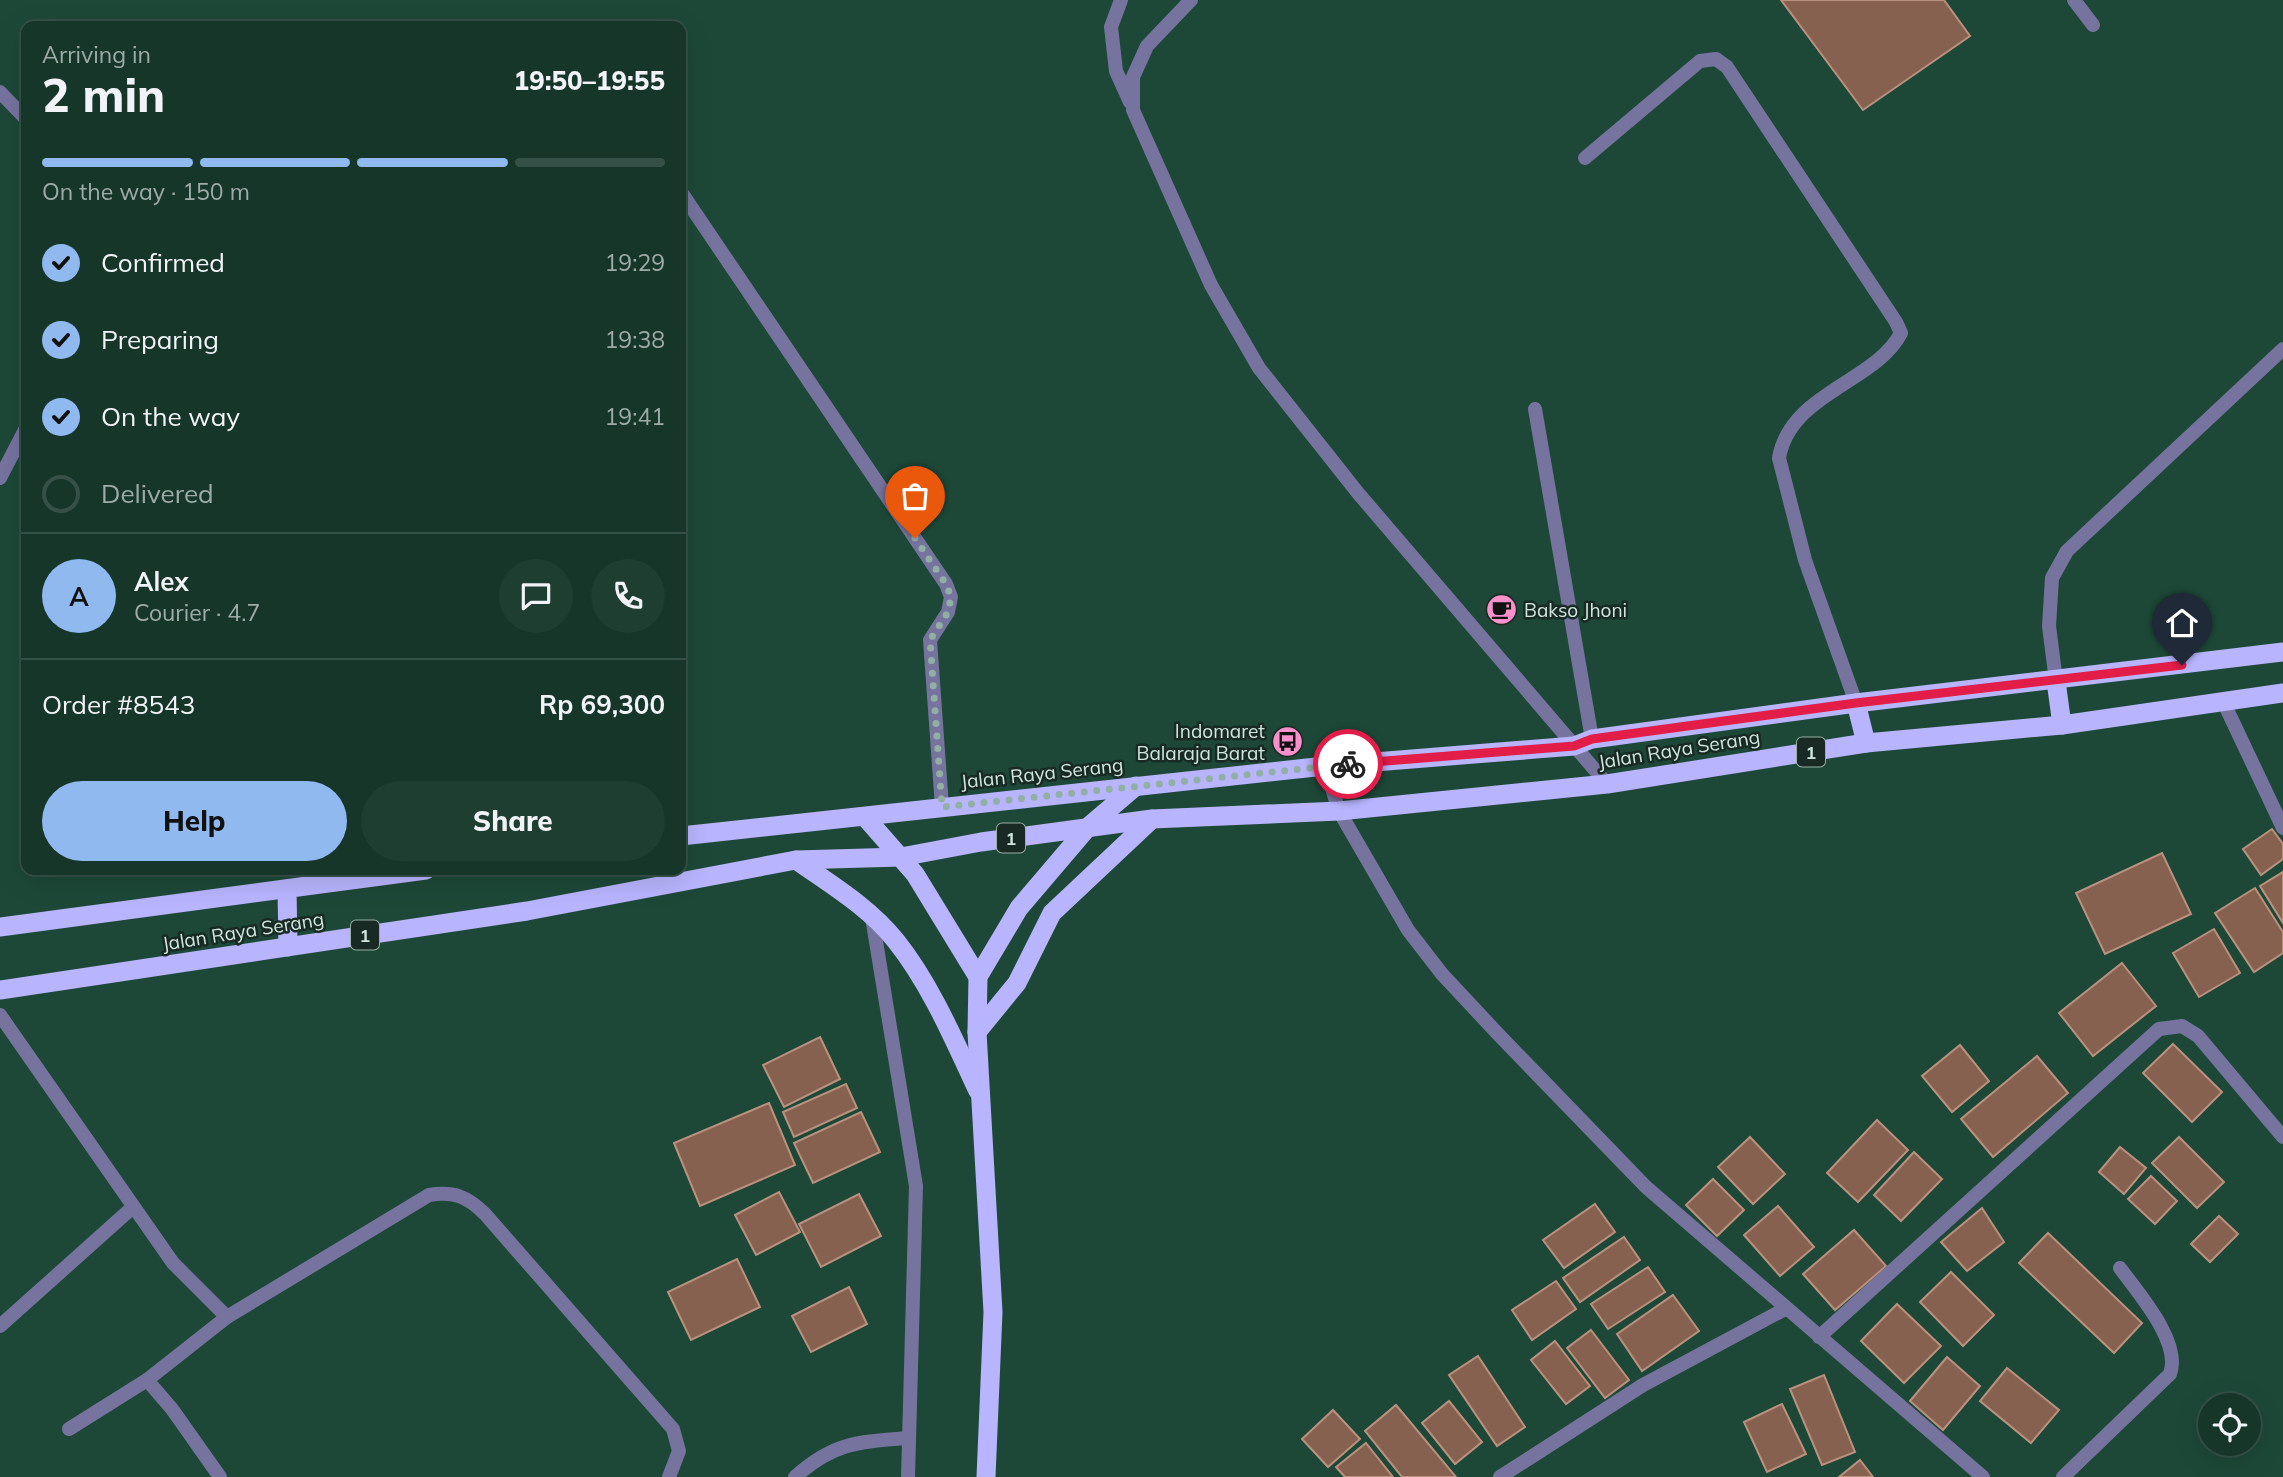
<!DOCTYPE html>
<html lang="en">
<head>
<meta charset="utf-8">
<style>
	body { margin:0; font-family:Mulish,sans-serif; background:#1f3e32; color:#f1f3f6; height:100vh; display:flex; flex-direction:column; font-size:26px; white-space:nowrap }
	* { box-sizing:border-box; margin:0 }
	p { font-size:23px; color:#9eaba8 }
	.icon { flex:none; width:38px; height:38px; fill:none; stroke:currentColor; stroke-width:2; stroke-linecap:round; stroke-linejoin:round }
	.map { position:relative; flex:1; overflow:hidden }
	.sheet { position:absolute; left:21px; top:21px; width:665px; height:854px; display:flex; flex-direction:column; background:#16362a; border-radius:14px; box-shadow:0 7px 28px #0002,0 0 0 2px #355047 }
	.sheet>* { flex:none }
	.controls { position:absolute; left:2198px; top:1393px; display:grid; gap:14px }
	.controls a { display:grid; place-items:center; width:63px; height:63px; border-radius:50%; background:#16362a; box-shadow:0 7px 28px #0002,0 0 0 2px #355047; font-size:35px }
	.pin { position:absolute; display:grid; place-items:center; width:60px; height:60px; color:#fff; margin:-72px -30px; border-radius:50% 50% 50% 0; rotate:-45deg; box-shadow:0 0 7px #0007 }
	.pin .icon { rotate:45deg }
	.courier { position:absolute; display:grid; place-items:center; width:70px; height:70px; margin:-35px; border:5px solid #e11d48; border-radius:50%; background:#fff; color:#222; box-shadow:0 2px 9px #0007 }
	.overview em { font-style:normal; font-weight:800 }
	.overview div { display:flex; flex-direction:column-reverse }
	.overview { display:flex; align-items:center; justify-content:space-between; height:119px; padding:0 21px }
	h1 { font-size:46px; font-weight:800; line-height:52px }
	.bar { display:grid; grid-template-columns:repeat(4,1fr); gap:10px 7px; align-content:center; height:84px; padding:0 21px }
	.bar i { height:9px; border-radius:5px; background:#355047 }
	.bar .active { background:#90b9f0 }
	.bar p { grid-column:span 4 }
	.line { display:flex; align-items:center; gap:18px; padding:0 21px; border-top:2px solid #355047 }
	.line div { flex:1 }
	.round { display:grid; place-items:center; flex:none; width:74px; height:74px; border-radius:37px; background:#1f3e32 }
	ol { padding:0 21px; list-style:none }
	li { display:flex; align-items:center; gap:21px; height:77px }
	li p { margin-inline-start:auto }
	li .icon { padding:7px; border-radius:50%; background:#90b9f0; color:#111; stroke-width:4 }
	li:last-child { color:#9eaba8 }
	li i { width:38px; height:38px; border:4px solid #355047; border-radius:50% }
	.cta { display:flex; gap:14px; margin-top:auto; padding:14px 21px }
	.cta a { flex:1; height:80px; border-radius:42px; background:#90b9f0; color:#111; font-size:28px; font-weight:800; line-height:80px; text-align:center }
	.cta a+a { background:#1f3e32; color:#f1f3f6 }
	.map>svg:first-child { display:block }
</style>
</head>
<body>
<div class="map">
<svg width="2283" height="1477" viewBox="0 0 2283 1477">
	<rect width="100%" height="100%" fill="#1d4838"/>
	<g fill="#876150" stroke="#ba917e" stroke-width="2">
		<polygon points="1781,0 1944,0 1970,36 1863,110"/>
		<polygon points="2272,829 2283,844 2283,859 2261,875 2243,849"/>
		<polygon points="2162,853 2191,914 2105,954 2076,893"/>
		<polygon points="2283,872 2283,923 2260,886"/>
		<polygon points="2255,888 2283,932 2283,953 2254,972 2215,913"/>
		<polygon points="2214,929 2240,973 2199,997 2173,953"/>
		<polygon points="2122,963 2156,1006 2093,1056 2059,1013"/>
		<polygon points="820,1037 840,1079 784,1107 763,1065"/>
		<polygon points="2173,1044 2222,1092 2192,1122 2143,1073"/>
		<polygon points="1960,1045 1989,1081 1952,1112 1922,1076"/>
		<polygon points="2037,1056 2068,1093 1993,1157 1961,1119"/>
		<polygon points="846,1084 857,1108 794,1137 783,1112"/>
		<polygon points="769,1103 795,1165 700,1206 674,1143"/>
		<polygon points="861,1112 880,1152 813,1183 794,1143"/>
		<polygon points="1877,1120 1908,1150 1858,1202 1827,1173"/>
		<polygon points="1750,1137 1785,1174 1753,1204 1718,1167"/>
		<polygon points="2179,1137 2224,1182 2197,1208 2152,1163"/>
		<polygon points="2120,1147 2146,1168 2124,1194 2099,1172"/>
		<polygon points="1914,1152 1942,1179 1901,1221 1874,1195"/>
		<polygon points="2151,1176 2177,1201 2155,1224 2128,1199"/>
		<polygon points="1713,1179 1744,1210 1717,1236 1686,1205"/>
		<polygon points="779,1192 800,1232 756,1255 735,1215"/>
		<polygon points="859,1194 881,1236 821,1267 799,1224"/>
		<polygon points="1595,1204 1615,1232 1564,1268 1543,1240"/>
		<polygon points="1778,1206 1814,1247 1780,1276 1744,1235"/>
		<polygon points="1982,1208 2004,1242 1967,1271 1941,1242"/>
		<polygon points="2219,1216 2238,1234 2210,1262 2191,1244"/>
		<polygon points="1854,1230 1886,1266 1835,1310 1803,1274"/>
		<polygon points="2048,1233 2142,1323 2114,1353 2019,1263"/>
		<polygon points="1624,1237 1640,1260 1580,1302 1563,1278"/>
		<polygon points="737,1259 760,1307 691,1340 668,1292"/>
		<polygon points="1648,1267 1665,1292 1608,1329 1591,1304"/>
		<polygon points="1951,1272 1994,1315 1963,1346 1920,1302"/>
		<polygon points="1556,1281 1576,1309 1532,1340 1512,1310"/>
		<polygon points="849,1287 867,1324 811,1352 792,1316"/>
		<polygon points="1673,1295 1699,1331 1642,1371 1617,1334"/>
		<polygon points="1897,1304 1941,1346 1904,1383 1861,1341"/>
		<polygon points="1591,1330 1629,1380 1605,1398 1567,1348"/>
		<polygon points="1555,1341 1590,1386 1566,1404 1531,1360"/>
		<polygon points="1478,1356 1525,1427 1497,1446 1449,1375"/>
		<polygon points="1947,1357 1980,1386 1943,1430 1910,1401"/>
		<polygon points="2007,1368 2059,1410 2031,1443 1980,1401"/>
		<polygon points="1824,1375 1855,1452 1822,1465 1790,1389"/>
		<polygon points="1449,1401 1482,1442 1455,1464 1422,1423"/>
		<polygon points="1782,1404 1806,1454 1767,1472 1744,1422"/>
		<polygon points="1396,1405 1456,1477 1402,1477 1365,1431"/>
		<polygon points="1333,1410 1360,1439 1328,1467 1302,1439"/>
		<polygon points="1366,1443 1393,1477 1345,1477 1336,1467"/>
		<polygon points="1860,1460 1873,1477 1839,1477"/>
	</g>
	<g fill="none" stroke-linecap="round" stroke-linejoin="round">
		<g stroke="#76749f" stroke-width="14">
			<polyline points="1121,0 1111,27 1116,71 1130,102"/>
			<polyline points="1191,0 1147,46 1133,77 1133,110 1211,285 1259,368 1358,493 1607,784"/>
			<polyline points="2074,0 2093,25"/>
			<polyline points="681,192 946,584 951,597 948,612 930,640 942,807"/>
			<polyline points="1535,409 1592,739"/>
			<polyline points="2056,681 2049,626 2052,578 2067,551 2283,349"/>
			<polyline points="0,1015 173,1263 227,1317"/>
			<polyline points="0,1326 133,1207"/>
			<polyline points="69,1429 147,1380"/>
			<path d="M220,1477l-48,-68 -25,-29 80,-63 202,-122c24,-4 38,1 56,19l188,215 6,22 -10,26"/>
		</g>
		<g stroke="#76749f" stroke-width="14">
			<polyline points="0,92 26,119"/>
			<path d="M1585,158l115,-97 16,-2 11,8 169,255 5,11c-25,49 -111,60 -122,125l26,102 51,143"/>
			<polyline points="0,478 26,428"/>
			<polyline points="2223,701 2283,828"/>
			<polyline points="1325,766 1339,811 1408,930 1442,974 1498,1034 1646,1187 1983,1477"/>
			<polyline points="872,917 916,1186 908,1477"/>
			<polyline points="1819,1337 2159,1029 2182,1026 2198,1036 2283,1137"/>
			<path d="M795,1477c39,-35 63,-35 113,-39"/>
			<polyline points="1500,1477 1643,1385 1785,1309"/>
			<path d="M2063,1477l107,-103c12,-32 -32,-81 -50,-106"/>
		</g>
		<g stroke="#b8b4fe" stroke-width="19">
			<polyline points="2056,681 2062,725"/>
			<polyline points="1856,703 1866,743"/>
			<polyline points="865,817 915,874 978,977"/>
			<polyline points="681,836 1325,766 1574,746 1592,739 1856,703 2283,652"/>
			<path d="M796,860c34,24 73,47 100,81 35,44 58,99 82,150"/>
			<polyline points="287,889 288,947"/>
			<polyline points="0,927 426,870"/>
			<polyline points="0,990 527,911 796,860 901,857 981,842 1152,819 1339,811 1607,784 1866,743 2062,725 2283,693"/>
			<polyline points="977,1032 1017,983 1052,913 1152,819"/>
			<polyline points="986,1477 993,1312 977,1032 978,977 1019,908 1088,827 1136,786"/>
		</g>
	</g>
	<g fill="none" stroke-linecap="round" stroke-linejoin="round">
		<polyline stroke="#91afa3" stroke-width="7" stroke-dasharray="0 12.6" points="915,538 946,584 951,597 948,612 930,640 942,807 1348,764"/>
		<polyline stroke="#e11d48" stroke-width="9" points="1348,764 1574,746 1592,739 1856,703 2182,665"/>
	</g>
	<defs>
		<symbol id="cafe-disc" viewBox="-11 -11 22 22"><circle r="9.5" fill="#f890cb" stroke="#182a23"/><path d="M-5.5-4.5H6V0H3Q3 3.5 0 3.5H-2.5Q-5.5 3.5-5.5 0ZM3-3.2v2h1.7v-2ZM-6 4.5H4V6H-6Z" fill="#111"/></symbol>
		<symbol id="bus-disc" viewBox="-11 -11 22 22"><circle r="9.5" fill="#f890cb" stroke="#182a23"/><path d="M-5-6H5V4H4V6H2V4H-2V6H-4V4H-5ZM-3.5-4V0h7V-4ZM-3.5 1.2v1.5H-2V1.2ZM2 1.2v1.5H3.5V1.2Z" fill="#111"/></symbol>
	</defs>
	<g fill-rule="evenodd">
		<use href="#cafe-disc" x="1484" y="592" width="35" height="35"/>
		<use href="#bus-disc" x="1270" y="724" width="35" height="35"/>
	</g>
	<g text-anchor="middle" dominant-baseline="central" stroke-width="5" stroke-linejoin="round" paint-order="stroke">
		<g fill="#182a23" stroke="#98aea4" stroke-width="2">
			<rect x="1797" y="737.5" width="28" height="29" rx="5"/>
			<rect x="997" y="823.5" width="28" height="29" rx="5"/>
			<rect x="351" y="920.5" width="28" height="29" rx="5"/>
		</g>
		<g font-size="18" font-weight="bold" fill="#cfe6dc">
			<text x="1811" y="752">1</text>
			<text x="1011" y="838">1</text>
			<text x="365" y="935">1</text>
		</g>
		<g font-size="19" fill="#cfe6dc" stroke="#182a23" text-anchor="start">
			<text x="1524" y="610">Bakso Jhoni</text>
			<text x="1265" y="731" text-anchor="end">Indomaret<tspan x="1265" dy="22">Balaraja Barat</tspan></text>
		</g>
		<g font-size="19" fill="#cfe6dc" stroke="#182a23">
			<text transform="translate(1679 749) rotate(-9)">Jalan Raya Serang</text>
			<text transform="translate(1042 773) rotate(-6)">Jalan Raya Serang</text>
			<text transform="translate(243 931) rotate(-9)">Jalan Raya Serang</text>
		</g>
	</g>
</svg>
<div class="controls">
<a><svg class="icon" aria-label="locate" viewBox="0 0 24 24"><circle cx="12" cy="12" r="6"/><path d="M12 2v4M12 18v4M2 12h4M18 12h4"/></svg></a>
</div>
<div class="pin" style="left:915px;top:538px;background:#ea580c"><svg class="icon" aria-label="bag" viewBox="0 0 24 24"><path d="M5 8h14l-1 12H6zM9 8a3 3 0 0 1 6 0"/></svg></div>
<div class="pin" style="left:2182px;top:665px;background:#1f2937"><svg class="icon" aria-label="home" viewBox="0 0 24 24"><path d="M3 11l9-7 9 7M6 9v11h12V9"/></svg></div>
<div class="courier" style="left:1348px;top:764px"><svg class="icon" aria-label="bike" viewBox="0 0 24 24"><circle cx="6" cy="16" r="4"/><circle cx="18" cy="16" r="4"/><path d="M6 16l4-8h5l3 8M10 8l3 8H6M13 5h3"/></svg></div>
<section class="sheet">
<div class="overview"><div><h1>2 min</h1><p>Arriving in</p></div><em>19:50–19:55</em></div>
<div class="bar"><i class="active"></i><i class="active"></i><i class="active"></i><i></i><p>On the way · 150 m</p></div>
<ol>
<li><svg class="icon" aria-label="check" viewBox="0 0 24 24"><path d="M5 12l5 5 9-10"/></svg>Confirmed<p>19:29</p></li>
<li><svg class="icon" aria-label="check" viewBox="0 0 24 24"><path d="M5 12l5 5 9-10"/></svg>Preparing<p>19:38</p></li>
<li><svg class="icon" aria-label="check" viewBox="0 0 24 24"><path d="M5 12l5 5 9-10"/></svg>On the way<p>19:41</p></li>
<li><i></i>Delivered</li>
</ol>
<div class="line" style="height:126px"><b class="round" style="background:#90b9f0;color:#111">A</b><div><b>Alex</b><p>Courier · 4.7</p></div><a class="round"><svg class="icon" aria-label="chat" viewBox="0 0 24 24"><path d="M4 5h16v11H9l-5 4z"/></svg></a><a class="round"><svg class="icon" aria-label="phone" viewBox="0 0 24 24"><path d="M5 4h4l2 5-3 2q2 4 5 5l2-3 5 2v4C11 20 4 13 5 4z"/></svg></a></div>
<div class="line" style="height:91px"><div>Order #8543</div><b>Rp 69,300</b></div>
<div class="cta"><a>Help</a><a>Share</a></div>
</section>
</div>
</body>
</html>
